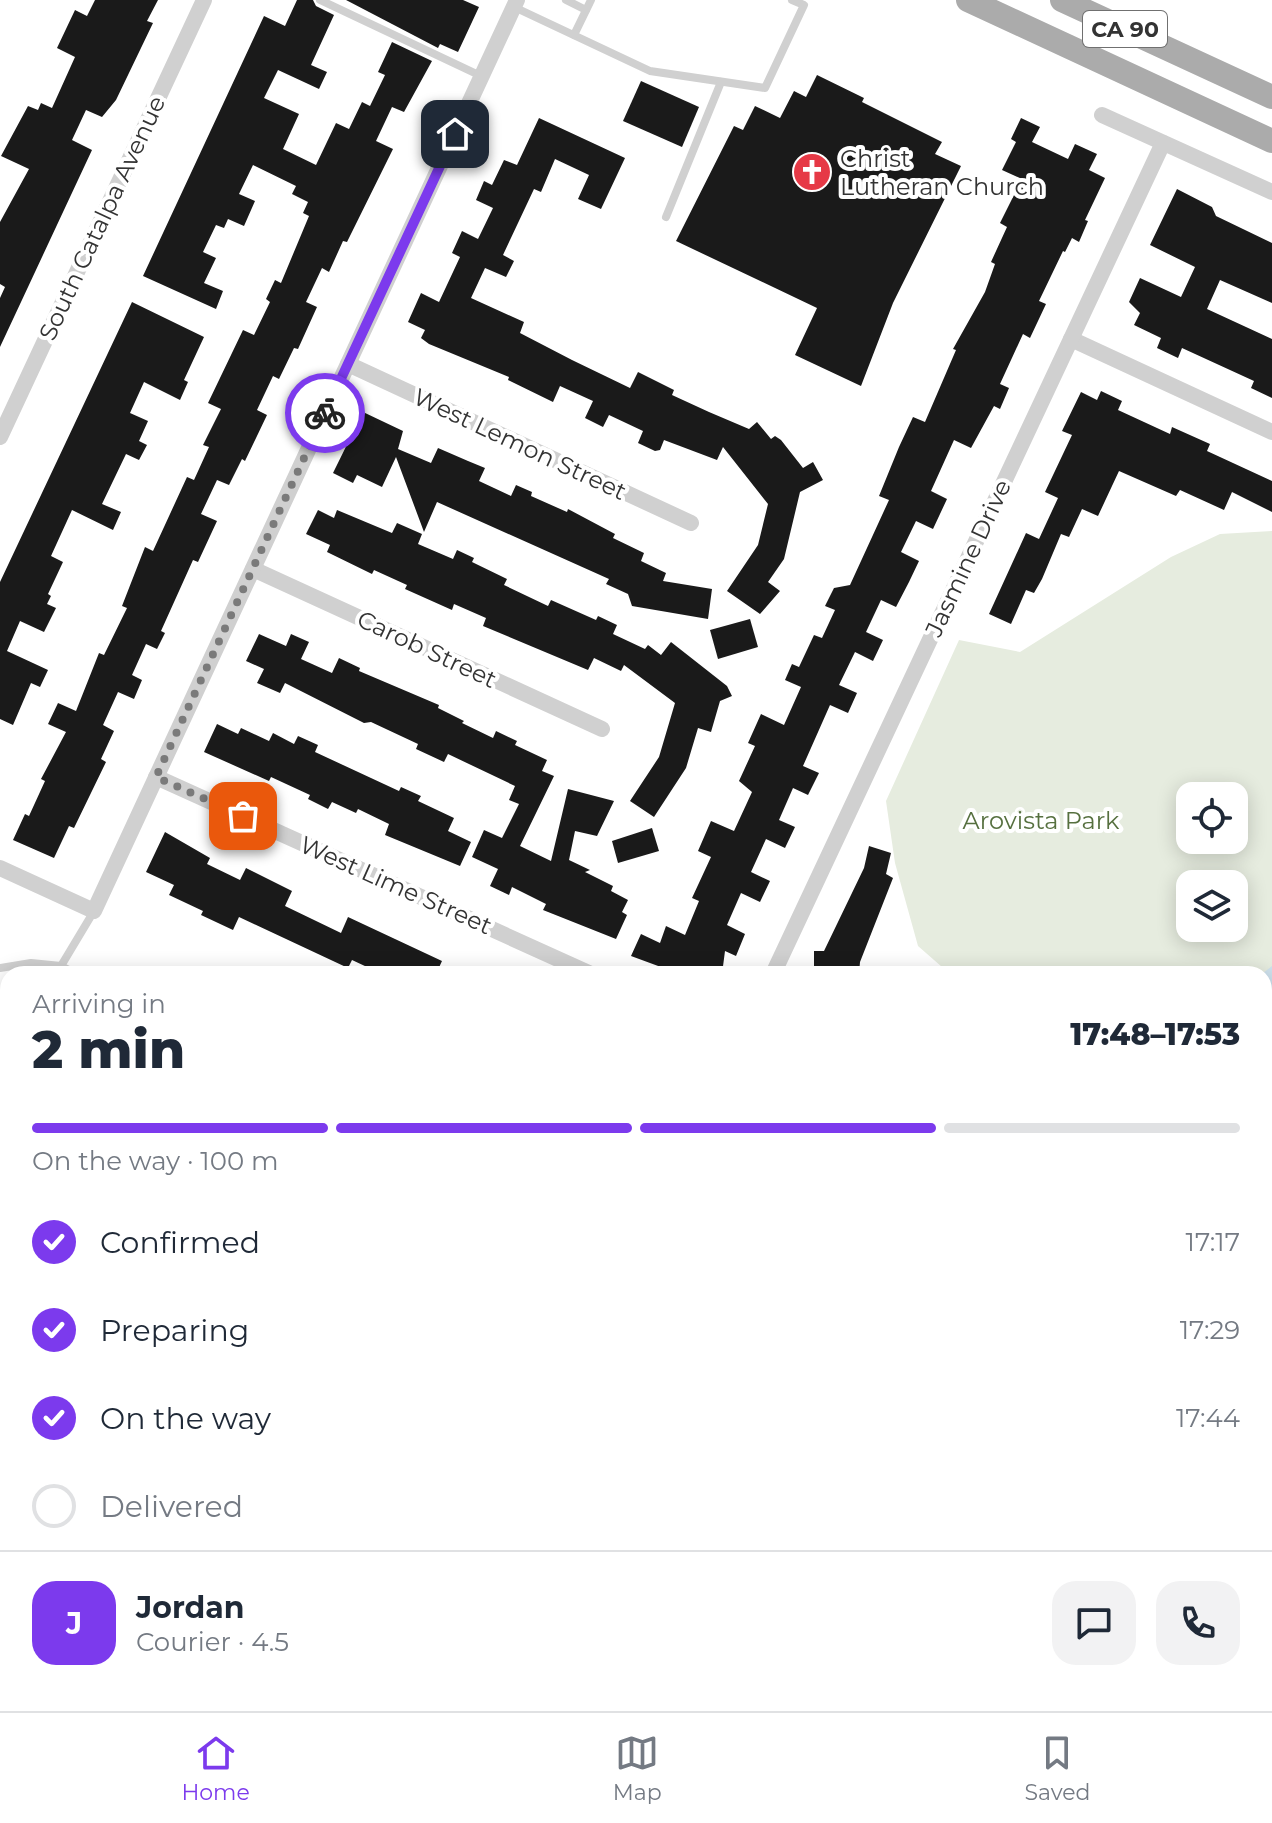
<!DOCTYPE html>
<html lang="en">
<head>
<meta charset="utf-8">
<style>
	body { margin:0; font-family:Montserrat,sans-serif; background:#f2f2f3; color:#1f2937; height:100vh; display:flex; flex-direction:column; font-size:30px; white-space:nowrap }
	* { box-sizing:border-box; margin:0 }
	p { font-size:26px; color:#747a83 }
	.icon { flex:none; width:44px; height:44px; fill:none; stroke:currentColor; stroke-width:2; stroke-linecap:round; stroke-linejoin:round }
	.map { position:relative; flex:1; overflow:hidden }
	.side { position:absolute; left:0px; top:966px; width:1272px; height:746px; display:flex; flex-direction:column; background:#fff; border-radius:24px 24px 0 0; box-shadow:0 4px 20px #0003 }
	.side>* { flex:none }
	.controls { position:absolute; left:1176px; top:782px; display:grid; gap:16px }
	.controls a { display:grid; place-items:center; width:72px; height:72px; border-radius:16px; background:#fff; box-shadow:0 4px 20px #0003; font-size:40px }
	.pin { position:absolute; display:grid; place-items:center; width:68px; height:68px; color:#fff; margin:-34px; border-radius:16px; box-shadow:0 4px 12px #0006 }
	.courier { position:absolute; display:grid; place-items:center; width:80px; height:80px; margin:-40px; border:6px solid #7c3aed; border-radius:50%; background:#fff; color:#222; box-shadow:0 2px 10px #0007 }
	.overview em { font-style:normal; font-weight:800 }
	.overview div { display:flex; flex-direction:column-reverse }
	.overview { display:flex; align-items:center; justify-content:space-between; height:136px; padding:0 32px }
	h1 { font-size:52px; font-weight:800; line-height:60px }
	.bar { display:grid; grid-template-columns:repeat(4,1fr); gap:12px 8px; align-content:center; height:96px; padding:0 32px }
	.bar i { height:10px; border-radius:6px; background:#e0e1e3 }
	.bar .selected { background:#7c3aed }
	.bar p { grid-column:span 4 }
	.line { display:flex; align-items:center; gap:20px; padding:0 32px; border-top:2px solid #e0e1e3 }
	.line div { flex:1 }
	.round { display:grid; place-items:center; flex:none; width:84px; height:84px; border-radius:24px; background:#f2f2f3 }
	ol { padding:0 32px; list-style:none }
	li { display:flex; align-items:center; gap:24px; height:88px }
	li p { margin-inline-start:auto }
	li .icon { padding:8px; border-radius:50%; background:#7c3aed; color:#fff; stroke-width:4 }
	li:last-child { color:#747a83 }
	li i { width:44px; height:44px; border:4px solid #e0e1e3; border-radius:50% }
	.tabs { display:flex; justify-content:space-around; align-items:center; height:112px; border-top:2px solid #e0e1e3; background:#fff; font-size:22px; color:#747a83 }
	.tabs a { display:grid; justify-items:center; gap:4px }
	.tabs .selected { color:#7c3aed }
	.map>svg:first-child { display:block }
</style>
</head>
<body>
<div class="map">
<svg width="1272" height="1711" viewBox="0 0 1272 1711">
	<rect width="100%" height="100%" fill="#fff"/>
	<path fill="#e6ecdf" fill-rule="evenodd" d="M1272,531v1180h-1272v-167l8,-2v162h1256v-730h-314l-32,-28 -23,-83 -9,-62 73,-161 61,12 151,-95 49,-23zM1190,796h44v44h-44zM1190,884h44v44h-44z"/>
	<g fill="#cfe2ee">
		<polygon points="1272,966 1272,1034 1264,1041 1262,974"/>
		<polygon points="231,1704 369,1704 352,1711 208,1711"/>
	</g>
	<g fill="#1a1a1a">
		<polygon points="95,0 158,0 147,21 153,23 116,100 102,117 86,110 72,140 92,150 0,347 0,298 5,287 0,284 0,222 29,169 1,156 28,106 38,110 41,103 52,108 75,57 57,48 75,10 87,16"/>
		<polygon points="297,0 313,0 316,6 334,15 311,65 327,72 319,89 278,70 264,98 299,114 283,149 316,165 336,123 349,129 362,102 370,106 385,75 378,72 392,42 432,61 404,112 392,107 376,141 393,149 347,242 343,241 329,272 322,268 306,302 317,307 298,349 294,348 279,379 273,376 257,410 267,415 245,461 242,459 229,485 217,480 201,514 217,521 198,562 193,560 161,631 165,633 157,649 146,644 132,675 142,680 134,699 118,692 103,725 114,731 101,759 106,762 74,828 69,826 54,858 13,840 25,814 29,816 45,781 41,779 66,732 48,724 58,703 76,711 99,653 104,655 127,608 122,606 145,547 153,551 187,477 194,480 209,447 203,445 221,409 208,403 243,330 254,335 270,302 266,299 275,280 281,283 309,216 303,213 308,202 292,194 296,186 253,165 239,194 255,201 244,226 228,219 224,228 216,225 203,252 216,258 204,283 223,291 216,309 143,276 264,16 285,26"/>
		<polygon points="346,0 463,0 479,7 458,52 440,44 438,48"/>
		<polygon points="817,75 864,98 862,102 942,142 935,154 961,166 893,303 861,386 795,355 817,308 676,241 734,126 743,130 755,106 780,118 794,91 806,97"/>
		<polygon points="641,81 699,107 682,147 623,121"/>
		<polygon points="539,118 625,158 601,209 578,199 589,175 555,159 541,192 534,189 503,255 514,261 506,277 485,268 471,298 524,322 520,333 572,360 630,388 638,372 674,390 672,395 709,412 749,429 757,422 771,439 775,436 781,440 803,468 813,462 823,480 800,492 784,559 768,582 780,591 760,614 727,591 758,545 768,504 723,447 717,460 664,440 660,450 655,451 638,443 643,431 609,415 603,427 585,418 593,401 560,386 553,402 508,380 509,377 429,344 421,338 425,330 408,322 421,293 439,302 460,257 452,253 462,231 478,239 493,208 476,200 484,181 492,185 504,160 517,165"/>
		<polygon points="1021,118 1040,127 1032,142 1068,159 1075,144 1097,154 1089,170 1105,178 1085,220 1088,221 1079,242 1072,238 1065,252 1063,251 1039,301 1046,304 1030,338 1023,334 1000,384 1009,388 1000,409 994,406 971,448 954,440 931,491 947,499 933,529 916,521 901,552 919,561 909,582 896,607 881,600 866,632 883,640 873,661 855,652 839,685 857,693 848,713 830,705 803,766 819,773 808,795 793,788 779,820 795,827 785,848 766,839 751,872 770,881 760,902 741,893 727,925 745,934 736,956 725,951 722,974 668,974 669,970 631,956 641,934 660,943 666,926 685,935 699,901 692,898 711,857 698,851 711,821 734,831 752,792 739,781 755,746 748,743 761,714 784,725 801,687 785,680 792,664 799,667 814,635 822,638 835,610 825,606 834,588 850,585 889,500 879,496 899,447 913,417 925,422 956,350 953,349 985,292 995,264 991,262 1007,227 1000,223 1022,179 1002,170 1016,142 1011,139"/>
		<polygon points="1177,189 1212,207 1216,216 1272,243 1272,303 1220,280 1207,309 1272,339 1272,398 1251,388 1254,381 1182,348 1178,358 1157,348 1161,338 1134,325 1140,313 1129,302 1140,278 1181,297 1195,267 1150,245"/>
		<polygon points="132,302 204,337 184,380 188,382 180,400 144,382 130,413 148,421 139,441 147,445 139,460 126,454 102,504 121,512 113,530 72,510 51,556 63,562 48,594 51,596 47,604 56,608 44,632 20,621 7,651 48,670 40,687 31,683 13,725 0,719 0,582"/>
		<polygon points="1101,391 1122,401 1118,410 1170,434 1172,427 1210,444 1207,451 1272,481 1272,512 1232,492 1224,510 1180,490 1176,496 1119,471 1098,516 1082,509 1069,537 1061,534 1042,579 1034,593 1026,590 1011,624 989,614 1026,533 1039,539 1058,498 1045,492 1072,435 1062,431 1081,392 1097,400"/>
		<polygon points="363,412 403,431 398,449 431,463 438,448 468,461 485,468 479,481 511,496 516,485 532,492 531,496 567,512 568,509 615,534 613,538 644,553 641,561 666,573 663,581 712,589 708,619 632,606 628,594 606,584 609,579 437,502 424,532 396,457 382,487 357,475 353,483 333,473"/>
		<polygon points="318,510 334,518 337,510 392,533 397,523 422,534 418,544 453,559 457,550 474,558 472,562 507,579 504,585 548,606 551,600 596,620 598,616 617,625 613,634 645,649 648,645 661,655 671,642 727,686 732,696 720,701 711,732 698,728 686,768 654,817 630,801 659,757 675,703 624,665 621,671 594,658 588,670 483,626 486,618 454,604 452,610 405,589 407,585 374,570 372,574 327,552 330,545 306,534"/>
		<polygon points="750,619 758,647 718,659 710,630"/>
		<polygon points="259,634 286,646 291,634 309,642 301,659 332,673 339,658 360,668 359,671 439,705 438,708 464,721 462,723 493,738 496,731 517,741 515,745 547,760 542,771 554,776 520,846 551,861 568,789 614,801 597,836 575,831 569,860 590,870 585,872 613,886 611,891 628,900 622,912 627,915 616,939 543,910 546,904 512,887 509,895 490,886 498,869 472,857 484,830 502,838 519,804 509,800 515,786 448,754 444,762 416,749 418,744 371,722 364,723 285,683 280,693 257,683 264,669 246,661"/>
		<polygon points="217,724 238,734 241,728 269,741 273,733 294,744 298,736 318,745 315,752 399,791 401,787 421,796 418,801 454,818 448,831 471,842 460,866 385,835 389,824 358,809 356,813 332,802 328,809 308,799 310,795 271,777 269,781 204,752"/>
		<polygon points="652,828 659,851 618,863 612,841"/>
		<polygon points="165,832 210,858 207,864 240,880 246,868 292,891 285,906 341,933 348,917 442,961 436,974 382,974 352,960 348,968 239,917 233,930 201,915 203,911 169,895 174,885 146,872"/>
		<polygon points="869,846 891,853 886,874 893,878 860,962 859,974 814,974 814,951 824,951 864,868"/>
	</g>
	<g fill="none" stroke-linecap="round" stroke-linejoin="round">
		<g stroke="#d0d0d0" stroke-width="8">
			<polyline points="320,0 481,76"/>
			<polyline points="566,0 586,10"/>
			<polyline points="514,7 650,71 765,88 804,5 792,0"/>
			<polyline points="574,35 591,0"/>
			<polyline points="666,217 721,82"/>
			<polyline points="0,968 31,963 61,966"/>
			<polyline points="77,974 61,966 94,911"/>
		</g>
		<g stroke="#d0d0d0" stroke-width="16">
			<polyline points="1102,115 1272,192"/>
			<polyline points="1071,339 1272,432"/>
			<polyline points="348,364 691,523"/>
			<polyline points="0,437 204,0"/>
			<polyline points="253,569 602,729"/>
			<polyline points="156,777 591,974"/>
			<polyline points="0,868 94,911 517,0"/>
			<polyline points="773,974 1163,143"/>
		</g>
		<g stroke="#ababab" stroke-width="24">
			<polyline points="968,0 1272,141"/>
			<polyline points="1062,0 1272,97"/>
		</g>
	</g>
	<g fill="none" stroke-linecap="round" stroke-linejoin="round">
		<polyline stroke="#7a7a7a" stroke-width="8" stroke-dasharray="0 14.4" points="243,816 156,777 325,413"/>
		<polyline stroke="#7c3aed" stroke-width="10" points="325,413 455,134"/>
	</g>
	<defs>
		<symbol id="church-disc" viewBox="-11 -11 22 22"><circle r="9.5" fill="#e63946" stroke="#fff"/><path d="M-1.2-6h2.4v3.5h3.3v2.4h-3.3V6h-2.4V-.1h-3.3v-2.4h3.3Z" fill="#fff"/></symbol>
	</defs>
	<g fill-rule="evenodd">
		<use href="#church-disc" x="790" y="150" width="44" height="44"/>
	</g>
	<g text-anchor="middle" dominant-baseline="central" stroke-width="8" stroke-linejoin="round" paint-order="stroke">
		<rect fill="#fff" stroke="#707070" stroke-width="2" x="1083" y="11" width="84" height="36" rx="6"/>
		<g font-size="22" font-weight="bold" fill="#333">
			<text x="1125" y="29">CA 90</text>
		</g>
		<g font-size="24" fill="#333" stroke="#fff" text-anchor="start">
			<text x="840" y="158">Christ<tspan x="840" dy="28">Lutheran Church</tspan></text>
		</g>
		<g font-size="24" fill="#333" stroke="#fff">
			<text transform="translate(102 218) rotate(-65)">South Catalpa Avenue</text>
			<text transform="translate(520 444) rotate(25)">West Lemon Street</text>
			<text transform="translate(968 558) rotate(-65)">Jasmine Drive</text>
			<text transform="translate(427 649) rotate(25)">Carob Street</text>
			<text transform="translate(396 885) rotate(24)">West Lime Street</text>
		</g>
		<g font-size="24" fill="#56703f" stroke="#fff">
			<text x="1041" y="820">Arovista Park</text>
		</g>
	</g>
</svg>
<div class="controls">
<a><svg class="icon" aria-label="locate" viewBox="0 0 24 24"><circle cx="12" cy="12" r="6"/><path d="M12 2v4M12 18v4M2 12h4M18 12h4"/></svg></a>
<a><svg class="icon" aria-label="layers" viewBox="0 0 24 24"><path d="M12 4l9 5-9 5-9-5zM3 14l9 5 9-5"/></svg></a>
</div>
<div class="pin" style="left:243px;top:816px;background:#ea580c"><svg class="icon" aria-label="bag" viewBox="0 0 24 24"><path d="M5 8h14l-1 12H6zM9 8a3 3 0 0 1 6 0"/></svg></div>
<div class="pin" style="left:455px;top:134px;background:#1f2937"><svg class="icon" aria-label="home" viewBox="0 0 24 24"><path d="M3 11l9-7 9 7M6 9v11h12V9"/></svg></div>
<div class="courier" style="left:325px;top:413px"><svg class="icon" aria-label="bike" viewBox="0 0 24 24"><circle cx="6" cy="16" r="4"/><circle cx="18" cy="16" r="4"/><path d="M6 16l4-8h5l3 8M10 8l3 8H6M13 5h3"/></svg></div>
<section class="side">
<div class="overview"><div><h1>2 min</h1><p>Arriving in</p></div><em>17:48–17:53</em></div>
<div class="bar"><i class="selected"></i><i class="selected"></i><i class="selected"></i><i></i><p>On the way · 100 m</p></div>
<ol>
<li><svg class="icon" aria-label="check" viewBox="0 0 24 24"><path d="M5 12l5 5 9-10"/></svg>Confirmed<p>17:17</p></li>
<li><svg class="icon" aria-label="check" viewBox="0 0 24 24"><path d="M5 12l5 5 9-10"/></svg>Preparing<p>17:29</p></li>
<li><svg class="icon" aria-label="check" viewBox="0 0 24 24"><path d="M5 12l5 5 9-10"/></svg>On the way<p>17:44</p></li>
<li><i></i>Delivered</li>
</ol>
<div class="line" style="height:144px"><b class="round" style="background:#7c3aed;color:#fff">J</b><div><b>Jordan</b><p>Courier · 4.5</p></div><a class="round"><svg class="icon" aria-label="chat" viewBox="0 0 24 24"><path d="M4 5h16v11H9l-5 4z"/></svg></a><a class="round"><svg class="icon" aria-label="phone" viewBox="0 0 24 24"><path d="M5 4h4l2 5-3 2q2 4 5 5l2-3 5 2v4C11 20 4 13 5 4z"/></svg></a></div>
</section>
</div>
<nav class="tabs">
<a class="selected"><svg class="icon" aria-label="home" viewBox="0 0 24 24"><path d="M3 11l9-7 9 7M6 9v11h12V9"/></svg>Home</a>
<a><svg class="icon" aria-label="map" viewBox="0 0 24 24"><path d="M3 6l6-2 6 2 6-2v14l-6 2-6-2-6 2zM9 4v14M15 6v14"/></svg>Map</a>
<a><svg class="icon" aria-label="saved" viewBox="0 0 24 24"><path d="M7 4h10v16l-5-4-5 4z"/></svg>Saved</a>
</nav>
</body>
</html>
